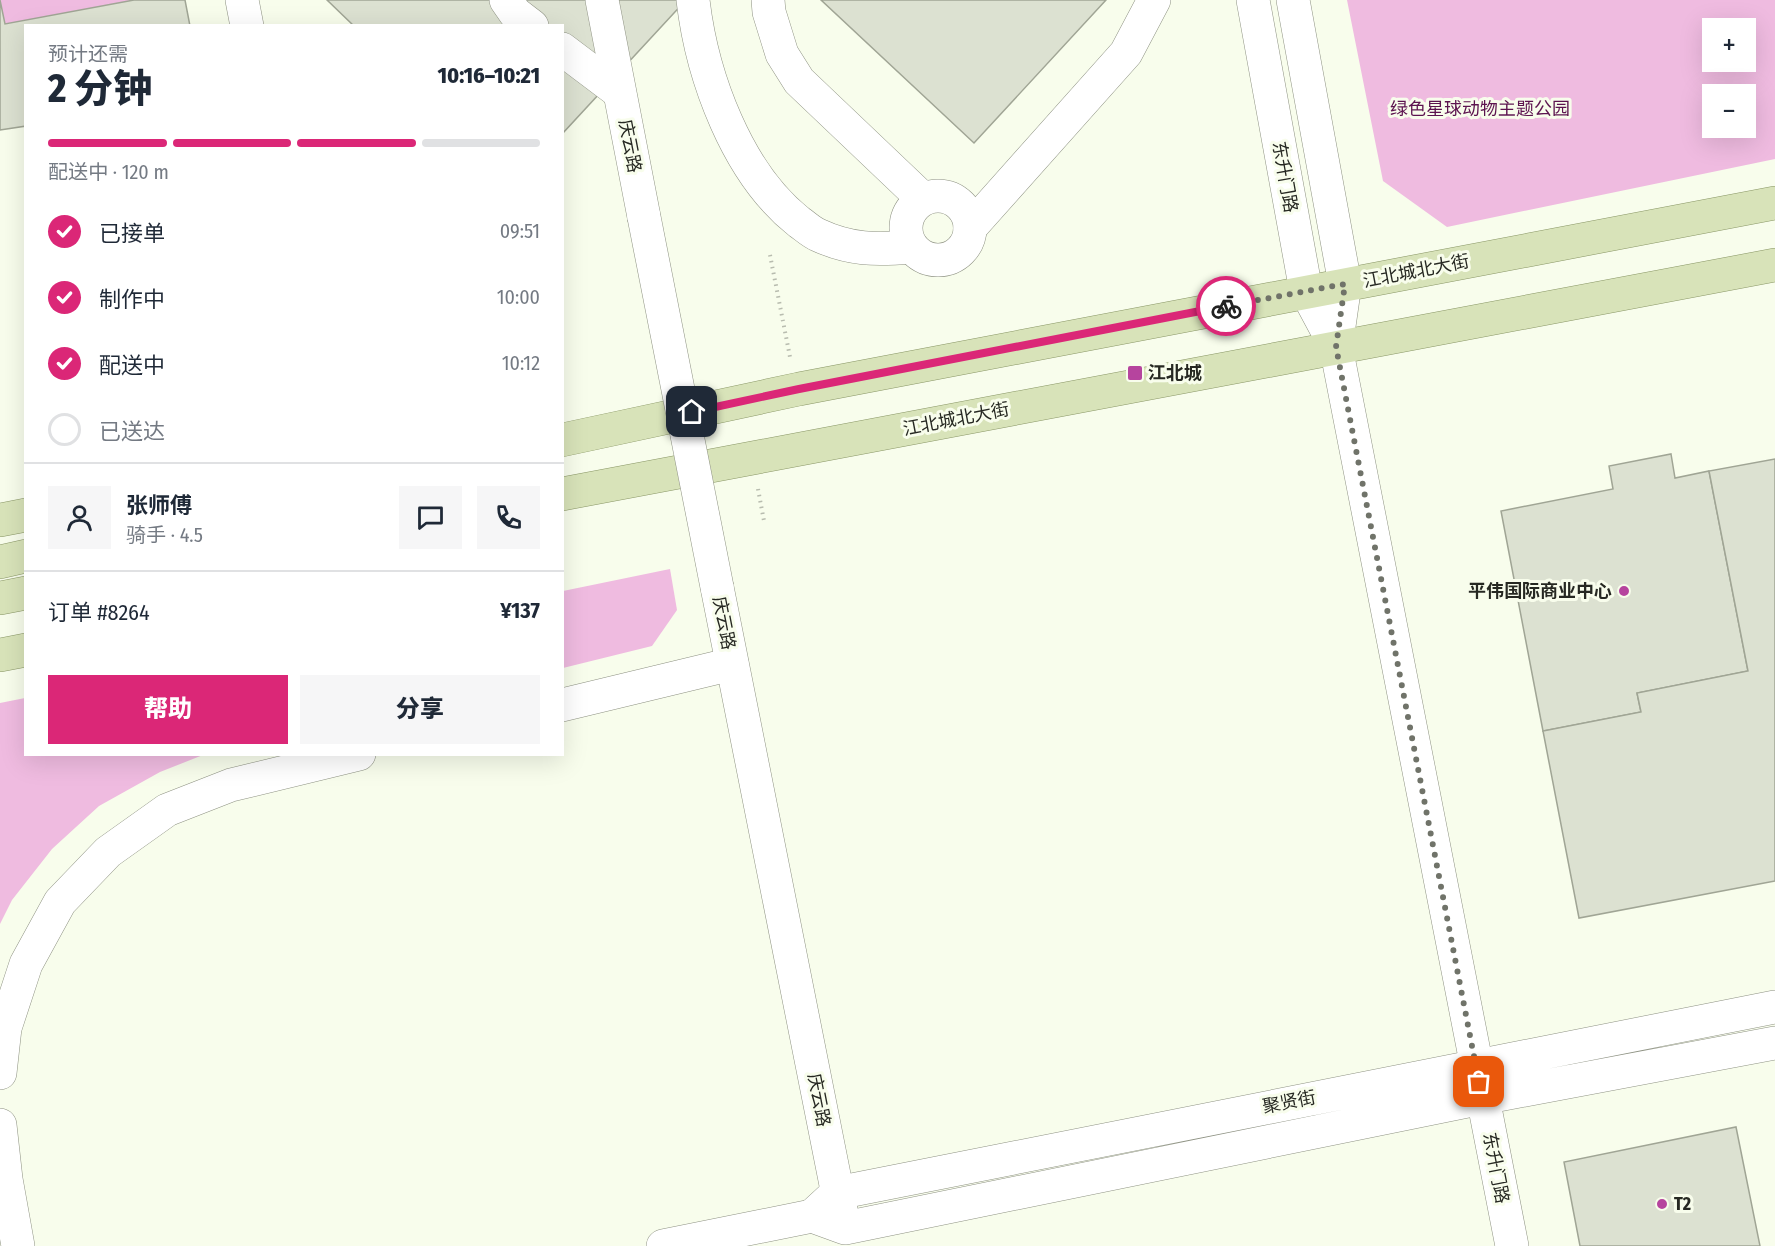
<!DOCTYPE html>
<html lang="zh">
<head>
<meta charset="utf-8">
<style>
	body { margin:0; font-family:"Fira Sans Condensed","Noto Sans SC",sans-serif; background:#f6f6f7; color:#1f2937; height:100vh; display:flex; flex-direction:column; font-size:22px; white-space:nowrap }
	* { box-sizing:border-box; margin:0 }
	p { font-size:20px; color:#747a83 }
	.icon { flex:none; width:33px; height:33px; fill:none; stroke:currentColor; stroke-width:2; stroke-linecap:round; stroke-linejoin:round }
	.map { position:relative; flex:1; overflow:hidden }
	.drawer { position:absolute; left:24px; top:24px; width:540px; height:732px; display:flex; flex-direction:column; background:#fff; border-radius:0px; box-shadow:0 6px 24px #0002 }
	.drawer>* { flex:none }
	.controls { position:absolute; left:1702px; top:18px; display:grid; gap:12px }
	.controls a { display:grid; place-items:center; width:54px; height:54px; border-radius:0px; background:#fff; box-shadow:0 6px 24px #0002; font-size:30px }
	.pin { position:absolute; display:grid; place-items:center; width:51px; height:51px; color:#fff; margin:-26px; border-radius:12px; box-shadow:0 3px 9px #0006 }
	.courier { position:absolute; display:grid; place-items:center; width:60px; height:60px; margin:-30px; border:4px solid #db2777; border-radius:50%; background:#fff; color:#222; box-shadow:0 2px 8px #0007 }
	.summary em { font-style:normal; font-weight:800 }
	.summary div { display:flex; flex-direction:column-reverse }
	.summary { display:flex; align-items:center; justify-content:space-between; height:102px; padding:0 24px }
	h1 { font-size:39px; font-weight:800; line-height:45px }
	.bar { display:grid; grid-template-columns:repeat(4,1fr); gap:9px 6px; align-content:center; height:72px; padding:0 24px }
	.bar i { height:8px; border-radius:4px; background:#e0e1e3 }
	.bar .on { background:#db2777 }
	.bar p { grid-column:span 4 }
	.line { display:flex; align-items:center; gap:15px; padding:0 24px; border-top:2px solid #e0e1e3 }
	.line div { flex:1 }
	.round { display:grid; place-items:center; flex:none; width:63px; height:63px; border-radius:0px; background:#f6f6f7 }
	ol { padding:0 24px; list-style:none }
	li { display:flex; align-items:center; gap:18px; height:66px }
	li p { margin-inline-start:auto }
	li .icon { padding:6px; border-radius:50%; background:#db2777; color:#fff; stroke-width:4 }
	li:last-child { color:#747a83 }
	li i { width:33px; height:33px; border:3px solid #e0e1e3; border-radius:50% }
	.action { display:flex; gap:12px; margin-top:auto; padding:12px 24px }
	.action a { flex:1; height:69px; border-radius:0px; background:#db2777; color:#fff; font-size:24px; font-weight:800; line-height:69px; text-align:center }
	.action a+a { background:#f6f6f7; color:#1f2937 }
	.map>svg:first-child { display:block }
</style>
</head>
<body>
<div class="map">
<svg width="1775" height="1246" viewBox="0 0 1775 1246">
	<rect width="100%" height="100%" fill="#f8fdec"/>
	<g fill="#efbbe0" fill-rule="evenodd">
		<polygon points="0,0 134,0 5,24"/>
		<path d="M1347,0h428v159l-328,68 -64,-46zM1746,28v34h-33v-34zM1746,94v34h-33v-34z"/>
		<polygon points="670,569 677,610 652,646 563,668 563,591"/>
		<polygon points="25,698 26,754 203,755 160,772 99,806 52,849 12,900 0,924 0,703"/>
	</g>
	<g fill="#dce1d1" stroke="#a0a595" stroke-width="1.5">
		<polygon points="0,0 5,24 134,0 185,0 190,26 26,26 26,126 0,130"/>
		<polygon points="327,0 686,0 562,134 562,26 354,26"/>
		<polygon points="821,0 1106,0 974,143"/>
		<polygon points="1671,454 1675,478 1709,471 1748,671 1637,693 1641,712 1543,731 1501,511 1613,489 1609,466"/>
		<polygon points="1775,459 1775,881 1579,918 1543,731 1641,712 1637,693 1748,671 1709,471"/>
		<polygon points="1736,1127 1760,1246 1580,1246 1564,1162"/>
	</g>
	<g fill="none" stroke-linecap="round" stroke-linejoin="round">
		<defs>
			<g id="minor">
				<polyline points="242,0 247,26"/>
				<polyline points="506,0 515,13 532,26"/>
				<polyline points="602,0 644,217"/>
				<path d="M693,0c9,77 44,173 106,222 6,4 12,10 19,13 32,15 58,15 93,12"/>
				<polyline points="768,0 769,12 782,54 799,81 923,199"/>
				<polyline points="1253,0 1306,291 1336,347 1512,1246"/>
				<polyline points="1293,0 1345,284 1336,347"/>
				<polyline points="562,49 619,92"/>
				<circle cx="938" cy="228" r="32"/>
				<polyline points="970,228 1126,53 1154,0"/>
				<polyline points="717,587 842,1215"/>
				<polyline points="562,705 732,664"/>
				<polyline points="1775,1007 837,1193 812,1216 845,1228 1482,1098 1775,1043"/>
				<polyline points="0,1073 5,1028 26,964 60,902 108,852 167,810 231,785 359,754"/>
				<polyline points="0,1125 6,1179 18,1246"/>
				<polyline points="663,1246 812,1216"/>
			</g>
			<g id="major">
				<polyline points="562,440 799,389 1775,203"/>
				<polyline points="562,494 1775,265"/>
				<polyline points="0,520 26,515"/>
				<polyline points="0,562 26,556"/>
				<polyline points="0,598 26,593"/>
				<polyline points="0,655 26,650"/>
			</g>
		</defs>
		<use href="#minor" stroke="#8e9283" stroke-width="34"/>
		<use href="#major" stroke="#899666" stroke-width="34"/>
		<g stroke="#b8bcaf" stroke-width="4" stroke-dasharray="1.5 4.5" stroke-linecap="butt">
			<polyline points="770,255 790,357"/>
			<polyline points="758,489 764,521"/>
		</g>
		<use href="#minor" stroke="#fff" stroke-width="33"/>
		<use href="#major" stroke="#d8e3b9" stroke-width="33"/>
		<defs>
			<polyline id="minor-bridge" points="644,217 717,587"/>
		</defs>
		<use href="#minor-bridge" stroke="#8e9283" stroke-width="34" stroke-linecap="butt"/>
		<use href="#minor-bridge" stroke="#fff" stroke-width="33"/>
	</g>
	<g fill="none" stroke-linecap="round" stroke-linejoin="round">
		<polyline stroke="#707369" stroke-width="6" stroke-dasharray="0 10.8" points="1226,306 1345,284 1336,347 1479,1082"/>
		<polyline stroke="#db2777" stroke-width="8" points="692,412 799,389 1226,306"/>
	</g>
	<g fill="#b6449e" stroke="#f8fdec" stroke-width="2">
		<rect x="1127" y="365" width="16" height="16" rx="3"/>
		<circle cx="1624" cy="591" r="6"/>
		<circle cx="1662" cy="1204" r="6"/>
	</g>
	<g text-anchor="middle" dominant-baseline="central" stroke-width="6" stroke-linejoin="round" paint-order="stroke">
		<g font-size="18" fill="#5c134f" stroke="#f8fdec">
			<text x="1480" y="109">绿色星球动物主题公园</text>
		</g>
		<g font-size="18" fill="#262822" stroke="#f8fdec">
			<text transform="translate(630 146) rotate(79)">庆云路</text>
			<text transform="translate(1285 177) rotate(80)">东升门路</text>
			<text transform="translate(1416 271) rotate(-11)">江北城北大街</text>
			<text transform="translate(956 419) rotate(-11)">江北城北大街</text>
			<text transform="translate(724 623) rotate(79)">庆云路</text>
			<text transform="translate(819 1100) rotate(79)">庆云路</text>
			<text transform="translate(1289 1102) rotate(-11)">聚贤街</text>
			<text transform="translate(1496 1168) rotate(79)">东升门路</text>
		</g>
		<g font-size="18" font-weight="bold" fill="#262822" stroke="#f8fdec" text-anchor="start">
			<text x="1148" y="373">江北城</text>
			<text x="1612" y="591" text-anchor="end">平伟国际商业中心</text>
			<text x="1674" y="1204">T2</text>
		</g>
	</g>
</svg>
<div class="controls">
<a>+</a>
<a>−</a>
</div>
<div class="pin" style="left:1479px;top:1082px;background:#ea580c"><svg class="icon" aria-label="bag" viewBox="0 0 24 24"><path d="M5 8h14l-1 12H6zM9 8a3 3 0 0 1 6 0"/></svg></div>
<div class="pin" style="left:692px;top:412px;background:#1f2937"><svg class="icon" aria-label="home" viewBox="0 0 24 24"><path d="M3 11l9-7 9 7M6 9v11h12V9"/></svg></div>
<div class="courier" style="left:1226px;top:306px"><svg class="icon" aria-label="bike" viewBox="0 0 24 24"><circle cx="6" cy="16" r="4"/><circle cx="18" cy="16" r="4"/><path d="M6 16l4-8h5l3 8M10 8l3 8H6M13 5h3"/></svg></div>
<section class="drawer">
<div class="summary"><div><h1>2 分钟</h1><p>预计还需</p></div><em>10:16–10:21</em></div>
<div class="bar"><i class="on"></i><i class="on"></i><i class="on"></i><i></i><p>配送中 · 120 m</p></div>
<ol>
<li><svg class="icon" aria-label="check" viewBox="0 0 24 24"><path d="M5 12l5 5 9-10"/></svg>已接单<p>09:51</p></li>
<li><svg class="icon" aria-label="check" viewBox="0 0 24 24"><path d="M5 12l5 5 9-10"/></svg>制作中<p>10:00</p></li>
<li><svg class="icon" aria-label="check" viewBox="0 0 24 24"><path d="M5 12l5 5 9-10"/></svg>配送中<p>10:12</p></li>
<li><i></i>已送达</li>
</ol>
<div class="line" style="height:108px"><a class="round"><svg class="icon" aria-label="person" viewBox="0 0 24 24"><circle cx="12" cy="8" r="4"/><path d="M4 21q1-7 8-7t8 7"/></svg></a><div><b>张师傅</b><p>骑手 · 4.5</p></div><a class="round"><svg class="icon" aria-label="chat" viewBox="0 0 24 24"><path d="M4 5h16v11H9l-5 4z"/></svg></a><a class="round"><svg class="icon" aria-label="phone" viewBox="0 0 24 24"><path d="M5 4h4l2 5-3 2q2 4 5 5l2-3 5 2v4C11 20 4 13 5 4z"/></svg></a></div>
<div class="line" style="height:78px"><div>订单 #8264</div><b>¥137</b></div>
<div class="action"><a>帮助</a><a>分享</a></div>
</section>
</div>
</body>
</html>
